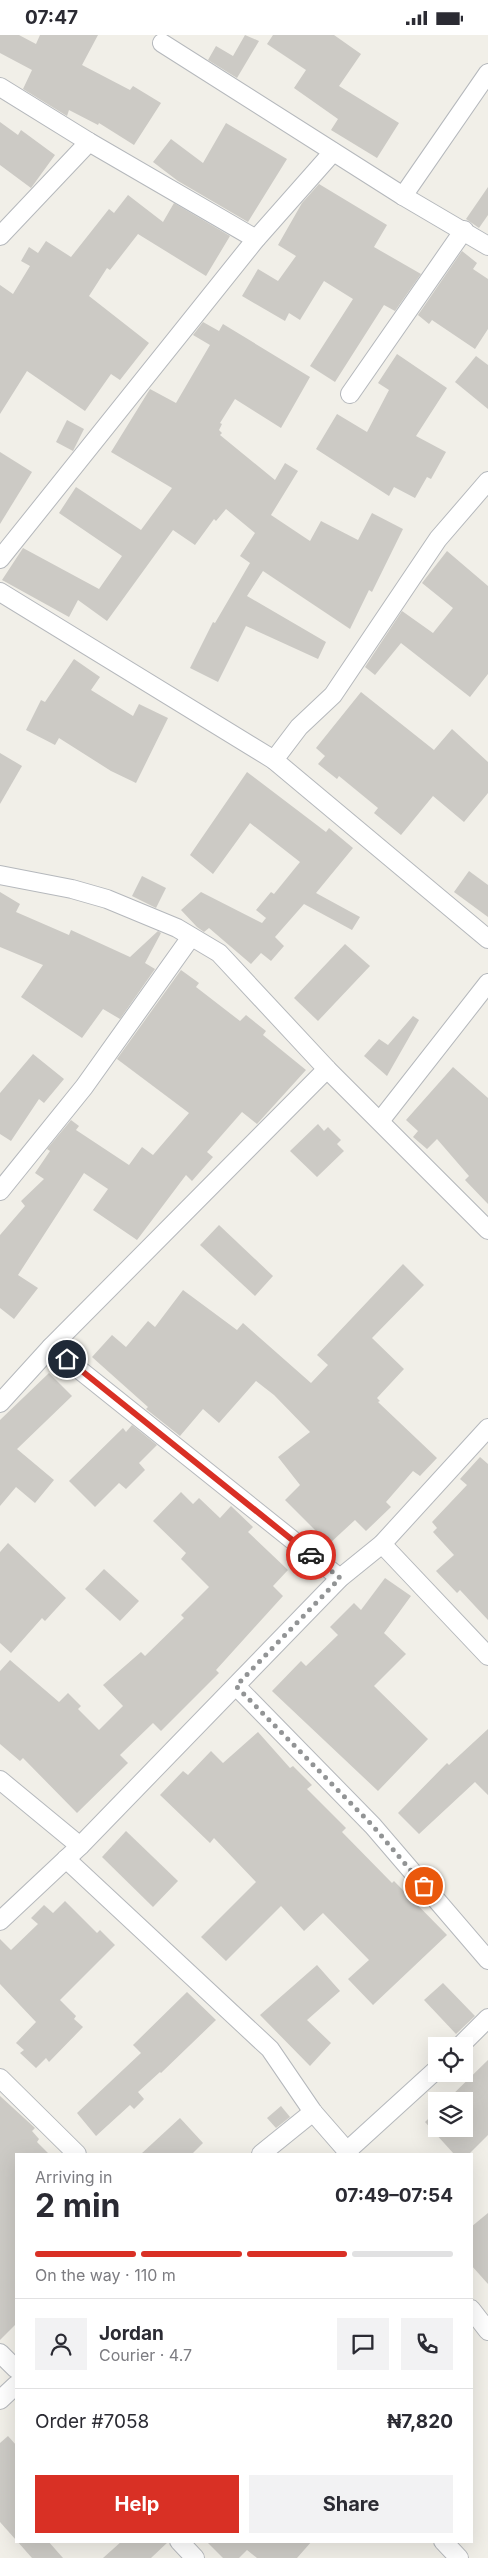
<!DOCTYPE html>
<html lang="en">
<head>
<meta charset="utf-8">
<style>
	body { margin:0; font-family:Inter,sans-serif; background:#f2f2f3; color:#2b2b33; height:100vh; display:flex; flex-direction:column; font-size:19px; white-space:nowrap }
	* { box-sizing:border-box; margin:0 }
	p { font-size:16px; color:#7c7c81 }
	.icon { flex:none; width:28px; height:28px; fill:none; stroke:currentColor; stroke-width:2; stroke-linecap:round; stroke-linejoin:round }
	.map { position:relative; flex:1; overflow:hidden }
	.drawer { position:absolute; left:15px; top:2118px; width:458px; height:390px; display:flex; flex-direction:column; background:#fff; border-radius:0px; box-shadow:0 5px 20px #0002 }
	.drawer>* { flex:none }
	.buttons { position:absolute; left:428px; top:2002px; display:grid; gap:10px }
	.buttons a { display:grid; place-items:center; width:45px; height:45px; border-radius:0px; background:#fff; box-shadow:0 5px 20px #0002; font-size:25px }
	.pin { position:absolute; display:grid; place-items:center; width:42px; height:42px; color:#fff; margin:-21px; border:2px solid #fff; border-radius:50%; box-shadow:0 1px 5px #0007 }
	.courier { position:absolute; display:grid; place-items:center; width:50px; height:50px; margin:-25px; border:4px solid #d93025; border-radius:50%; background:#fff; color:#222; box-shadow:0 1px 6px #0007 }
	.headline em { font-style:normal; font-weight:700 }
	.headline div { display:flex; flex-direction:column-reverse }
	.headline { display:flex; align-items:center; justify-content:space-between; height:85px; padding:0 20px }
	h1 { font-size:32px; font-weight:700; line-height:38px }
	.bar { display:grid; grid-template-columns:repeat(4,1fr); gap:8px 5px; align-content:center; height:60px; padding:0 20px }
	.bar i { height:6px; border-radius:4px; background:#e1e1e2 }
	.bar .selected { background:#d93025 }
	.bar p { grid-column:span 4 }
	.line { display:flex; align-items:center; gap:12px; padding:0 20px; border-top:1px solid #e1e1e2 }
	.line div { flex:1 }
	.round { display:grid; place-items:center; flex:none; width:52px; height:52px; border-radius:0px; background:#f2f2f3 }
	.cta { display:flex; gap:10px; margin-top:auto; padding:10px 20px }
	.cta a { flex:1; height:58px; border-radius:0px; background:#d93025; color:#fff; font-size:20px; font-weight:700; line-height:58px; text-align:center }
	.cta a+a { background:#f2f2f3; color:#2b2b33 }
	.status { display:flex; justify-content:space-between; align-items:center; height:35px; padding:0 25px; background:#fff; direction:ltr }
	.status svg { height:14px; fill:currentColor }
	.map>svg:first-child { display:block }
</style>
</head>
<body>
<div class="status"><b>07:47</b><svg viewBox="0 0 49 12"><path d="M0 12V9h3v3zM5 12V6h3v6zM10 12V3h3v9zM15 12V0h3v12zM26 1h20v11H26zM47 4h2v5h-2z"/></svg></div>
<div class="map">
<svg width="488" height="2523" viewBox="0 0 488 2523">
	<rect width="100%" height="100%" fill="#f1efe8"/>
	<g fill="#cccac5">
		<polygon points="0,0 19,0 36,9 40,0 98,0 82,30 130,55 133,51 161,68 134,110 99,88 98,90 69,75 67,81 23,54 32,35 0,18"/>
		<polygon points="245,0 259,6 237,43 208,25 216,11 233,21"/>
		<polygon points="273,0 334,0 361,19 339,51 399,88 377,123 331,95 338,84 294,53 306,35 267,9"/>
		<polygon points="0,87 18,100 21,95 55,120 31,153 0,130"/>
		<polygon points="226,88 287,124 248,187 178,146 153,127 171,104 203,128"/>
		<polygon points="319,149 387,190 374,212 421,239 395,276 384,270 335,347 310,331 353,264 324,246 300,285 289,278 285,286 242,261 258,234 278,246 296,221 278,210 302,168"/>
		<polygon points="488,152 488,180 479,193 466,184"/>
		<polygon points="128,160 163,187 174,168 230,201 206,241 138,199 110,235 107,233 89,261 149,308 120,345 111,339 85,376 27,336 0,379 0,250 13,259 30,231 21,226 29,212 38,218 46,206 71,222 109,174 114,178"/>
		<polygon points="462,216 477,228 473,234 488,244 488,294 475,314 432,285 429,289 418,280"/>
		<polygon points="203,287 219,296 223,289 310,342 281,393 235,364 220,388 222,389 219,395 222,398 220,400 275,445 285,428 298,436 271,480 310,506 321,486 358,505 372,478 403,494 372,557 369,555 350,594 263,536 247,561 326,607 318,624 246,591 218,647 190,633 213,587 215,588 250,528 240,521 255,498 226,474 216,486 214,484 195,510 173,495 107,586 78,565 69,582 2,545 23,513 99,554 122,521 59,478 76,452 141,495 172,453 111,417 150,354 176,368 210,310 193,300"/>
		<polygon points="397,319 447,353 416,401 446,417 431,444 427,442 415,463 394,452 389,461 316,414 337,379 367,397 389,355 378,348"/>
		<polygon points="476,321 488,330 488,374 455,347"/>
		<polygon points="67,385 84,394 73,416 56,407"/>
		<polygon points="0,417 32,437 0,489"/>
		<polygon points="447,516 488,551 488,639 470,662 401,608 375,640 365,632 402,576 433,598 453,573 422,548"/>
		<polygon points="74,624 100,642 91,655 133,681 139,669 168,683 136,748 111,736 59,703 55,710 26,695 41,665 45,667"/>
		<polygon points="361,657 434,715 452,694 488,727 488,758 464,787 433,761 401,800 374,778 378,773 339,741 337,744 318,729 325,721 316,713"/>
		<polygon points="0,718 22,731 0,769"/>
		<polygon points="247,737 326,797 329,793 353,813 316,858 360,882 352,895 304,869 275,902 284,911 271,926 261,918 251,929 209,893 204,897 197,892 181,875 201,857 262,888 266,883 256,875 271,857 274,859 300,827 250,788 213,839 190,820"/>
		<polygon points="469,836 488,850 488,882 454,857"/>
		<polygon points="142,841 166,853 156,873 132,861"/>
		<polygon points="0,857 20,869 16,877 69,900 71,895 130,922 158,896 161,898 145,928 155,934 120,984 103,974 82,1003 21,962 43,930 0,912"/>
		<polygon points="345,909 370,931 318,986 294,963"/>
		<polygon points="181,935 199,948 196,952 240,986 246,980 266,996 263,1000 306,1035 257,1089 242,1077 207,1117 213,1122 192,1146 186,1140 137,1205 93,1175 108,1154 84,1138 18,1240 38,1253 14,1284 0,1273 0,1200 25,1171 21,1166 44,1144 35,1138 50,1116 47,1114 71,1085 79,1091 76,1095 129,1130 142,1112 153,1120 189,1078 117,1024"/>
		<polygon points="413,981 419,985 387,1041 364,1021 379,1004 388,1010"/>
		<polygon points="33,1019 64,1044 44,1068 39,1064 11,1106 0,1099 0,1058"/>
		<polygon points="453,1032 488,1063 488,1169 465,1145 469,1141 437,1104 427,1114 413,1102 418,1096 406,1085"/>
		<polygon points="318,1089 324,1096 328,1092 341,1105 337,1109 344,1116 317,1142 290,1116"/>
		<polygon points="219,1190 273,1241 255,1261 200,1210"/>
		<polygon points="403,1229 424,1250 372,1303 404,1334 377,1363 380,1366 378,1367 437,1423 420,1441 413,1436 386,1467 391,1472 366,1496 355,1485 329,1509 285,1465 300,1450 278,1422 310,1397 274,1360 256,1346 219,1388 203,1374 180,1401 146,1374 148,1372 92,1322 112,1300 126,1312 148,1286 155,1292 183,1255 237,1295 243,1288 311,1348 328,1330 317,1320"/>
		<polygon points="49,1338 72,1361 17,1414 54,1445 35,1468 16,1452 0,1471 0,1385"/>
		<polygon points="132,1390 157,1410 139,1428 145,1435 126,1454 119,1448 95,1472 69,1446 123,1393 126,1397"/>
		<polygon points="480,1422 488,1429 488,1585 460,1555 457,1558 436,1536 454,1520 433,1497 437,1493 432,1487 467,1450 460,1444"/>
		<polygon points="181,1457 193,1469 199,1463 220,1483 231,1471 253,1492 248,1497 288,1535 273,1551 283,1561 216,1635 219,1638 161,1696 153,1688 120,1720 128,1728 77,1778 23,1723 20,1726 0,1709 0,1636 10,1625 59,1667 68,1658 81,1671 78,1674 99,1695 123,1671 103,1650 141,1617 145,1621 184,1583 181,1580 209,1552 181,1524 186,1518 153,1486"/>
		<polygon points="8,1508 66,1563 45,1586 42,1583 11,1618 0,1608 0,1517"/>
		<polygon points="104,1534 139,1566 120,1586 85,1554"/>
		<polygon points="385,1543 411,1561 384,1598 406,1619 374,1651 428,1704 378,1756 272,1656 301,1626 306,1631 338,1600 330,1592 354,1568 361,1575"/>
		<polygon points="488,1694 488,1760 475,1747 419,1799 398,1778 447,1728 449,1730"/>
		<polygon points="258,1697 290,1733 293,1731 312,1750 307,1754 346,1793 342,1797 392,1848 394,1846 447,1900 373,1970 348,1944 369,1925 323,1878 304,1896 281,1871 226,1926 201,1902 256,1847 214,1803 210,1808 160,1760 183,1736 188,1740 211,1716 223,1728"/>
		<polygon points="126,1796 178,1846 153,1872 102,1822"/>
		<polygon points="65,1866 97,1898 100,1895 115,1910 60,1965 76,1981 74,1984 83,1992 49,2027 46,2023 36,2033 20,2018 24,2015 16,2008 36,1987 0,1949 0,1904 11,1915 38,1889 31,1883 44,1870 53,1878"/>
		<polygon points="317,1930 340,1956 307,1985 331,2008 310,2031 260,1980"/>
		<polygon points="443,1948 475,1981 456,1999 424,1965"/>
		<polygon points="187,1957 216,1985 161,2038 160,2037 138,2057 144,2064 134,2074 130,2070 96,2101 77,2078 141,2018 133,2010"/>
		<polygon points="488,2025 488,2100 469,2119 454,2119 425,2087 436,2076 436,2094 464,2094 464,2066 446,2066"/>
		<polygon points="0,2061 35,2093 32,2096 39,2104 37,2107 49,2119 16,2119 16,2289 0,2305"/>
		<polygon points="281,2071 290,2082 276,2093 267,2083"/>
		<polygon points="180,2083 203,2108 192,2119 141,2119"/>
		<polygon points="488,2178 488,2249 471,2230 471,2192"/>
		<polygon points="8,2401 16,2410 16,2505 0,2487 0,2408"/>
		<polygon points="17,2506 48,2506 63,2523 32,2523"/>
		<polygon points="122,2506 169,2506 151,2523 103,2523"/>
		<polygon points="206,2506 312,2506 297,2523 257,2523 247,2515 239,2523 223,2523"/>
	</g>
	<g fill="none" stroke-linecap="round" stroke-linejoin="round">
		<defs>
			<g id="street">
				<polyline points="162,8 403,161 488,211"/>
				<polyline points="0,52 89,107 256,204"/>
				<polyline points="403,161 488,38"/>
				<polyline points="0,201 89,107"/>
				<polyline points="350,359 464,195"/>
				<polyline points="488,446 438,504 333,660 299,692 274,725 488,904"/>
				<polyline points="0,524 256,204 333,117"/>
				<polyline points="0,557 274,725"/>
				<polyline points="0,840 72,854 107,864 177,893 219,918 327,1034 488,1195"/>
				<polyline points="380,1086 488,948"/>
				<polyline points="0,1156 84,1052 191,902"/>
				<polyline points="51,1312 340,1543"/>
				<polyline points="0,1368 51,1312 327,1034"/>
				<polyline points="382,1509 488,1621"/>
				<polyline points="236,1651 373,1791 488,1925"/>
				<polyline points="0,1745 80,1811"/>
				<polyline points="66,1824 270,2014 313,2077 347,2116"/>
				<polyline points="0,1886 80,1811 340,1543 382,1509 488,1393"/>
				<polyline points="460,2011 488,1983"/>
				<polyline points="0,2043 77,2119"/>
				<polyline points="261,2119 313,2077"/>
				<polyline points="350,2119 347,2116 436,2035"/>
				<polyline points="471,2274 488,2296"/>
				<polyline points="0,2318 16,2334"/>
				<polyline points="0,2365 16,2350"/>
				<polyline points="179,2506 195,2523"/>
				<polyline points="443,2506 459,2523"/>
			</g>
		</defs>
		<use href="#street" stroke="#b5b8bc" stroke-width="20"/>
		<use href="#street" stroke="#fff" stroke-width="18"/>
	</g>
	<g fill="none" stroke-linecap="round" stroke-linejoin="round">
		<polyline stroke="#929495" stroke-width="5" stroke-dasharray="0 9" points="311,1520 340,1543 236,1651 373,1791 424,1851"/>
		<polyline stroke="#d93025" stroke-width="6" points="67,1324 311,1520"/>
	</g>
</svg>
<div class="buttons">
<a><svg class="icon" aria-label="locate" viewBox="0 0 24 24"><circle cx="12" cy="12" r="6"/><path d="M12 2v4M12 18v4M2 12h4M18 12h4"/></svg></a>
<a><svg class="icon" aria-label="layers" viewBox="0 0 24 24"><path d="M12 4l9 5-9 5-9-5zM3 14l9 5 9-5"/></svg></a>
</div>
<div class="pin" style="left:424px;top:1851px;background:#ea580c"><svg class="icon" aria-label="bag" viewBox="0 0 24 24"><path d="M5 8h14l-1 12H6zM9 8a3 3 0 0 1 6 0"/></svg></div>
<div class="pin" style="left:67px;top:1324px;background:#1f2937"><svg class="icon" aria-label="home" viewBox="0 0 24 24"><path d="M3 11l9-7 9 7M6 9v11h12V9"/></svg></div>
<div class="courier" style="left:311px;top:1520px"><svg class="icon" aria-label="car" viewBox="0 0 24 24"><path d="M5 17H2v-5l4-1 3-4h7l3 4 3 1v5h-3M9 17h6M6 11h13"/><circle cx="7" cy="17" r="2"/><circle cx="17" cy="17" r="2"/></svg></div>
<section class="drawer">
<div class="headline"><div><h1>2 min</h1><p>Arriving in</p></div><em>07:49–07:54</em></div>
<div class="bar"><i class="selected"></i><i class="selected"></i><i class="selected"></i><i></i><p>On the way · 110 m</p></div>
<div class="line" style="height:90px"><a class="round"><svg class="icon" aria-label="person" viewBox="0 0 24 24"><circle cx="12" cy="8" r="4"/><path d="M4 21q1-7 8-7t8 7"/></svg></a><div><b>Jordan</b><p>Courier · 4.7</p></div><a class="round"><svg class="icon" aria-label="chat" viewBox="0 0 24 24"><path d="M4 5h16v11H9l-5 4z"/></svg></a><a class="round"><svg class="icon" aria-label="phone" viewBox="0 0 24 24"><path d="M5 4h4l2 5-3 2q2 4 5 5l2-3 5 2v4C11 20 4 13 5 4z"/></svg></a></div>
<div class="line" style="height:65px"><div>Order #7058</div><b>₦7,820</b></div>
<div class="cta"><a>Help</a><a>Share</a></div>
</section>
</div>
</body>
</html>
